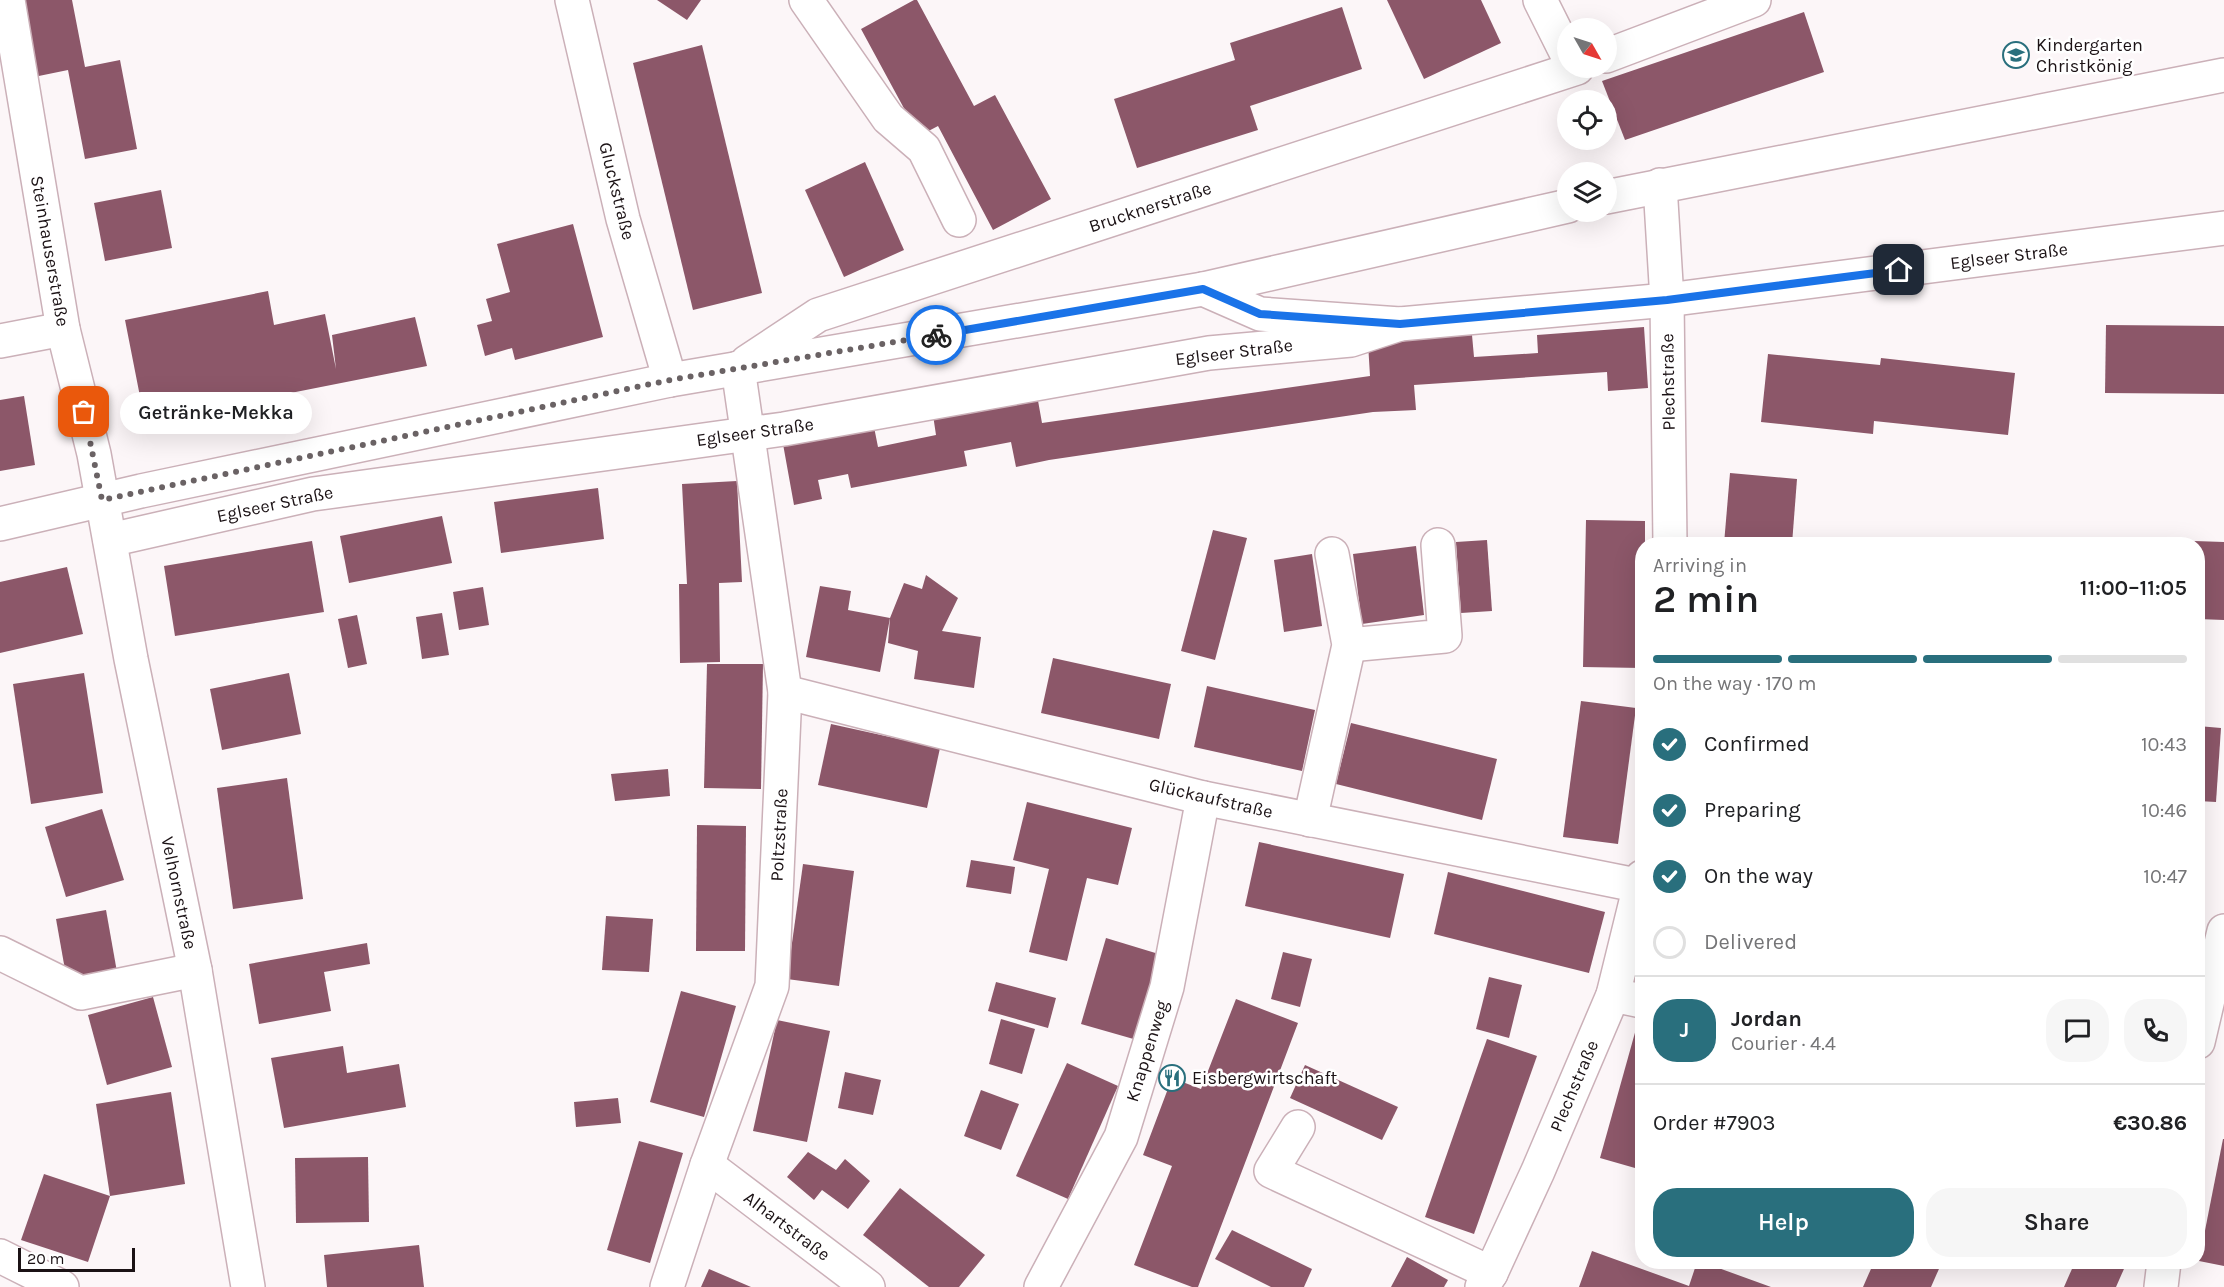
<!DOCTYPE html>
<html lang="en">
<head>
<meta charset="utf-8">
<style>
	body { margin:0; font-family:Karla,sans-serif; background:#f6f6f6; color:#202124; height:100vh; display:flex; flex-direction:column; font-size:22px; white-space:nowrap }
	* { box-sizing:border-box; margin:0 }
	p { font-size:20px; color:#757577 }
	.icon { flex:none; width:33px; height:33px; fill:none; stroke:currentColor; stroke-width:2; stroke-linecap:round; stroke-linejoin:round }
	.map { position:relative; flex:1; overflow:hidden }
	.details { position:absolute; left:1635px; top:537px; width:570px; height:732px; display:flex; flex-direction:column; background:#fff; border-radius:24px; box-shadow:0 6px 24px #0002 }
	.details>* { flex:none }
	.needle { width:39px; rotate:129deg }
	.controls { position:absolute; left:1557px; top:18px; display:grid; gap:12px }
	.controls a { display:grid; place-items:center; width:60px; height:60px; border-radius:50%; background:#fff; box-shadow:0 6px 24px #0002; font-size:30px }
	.scale { position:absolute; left:18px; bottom:15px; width:117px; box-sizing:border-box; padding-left:6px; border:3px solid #1b1215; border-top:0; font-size:16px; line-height:21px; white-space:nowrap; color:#1b1215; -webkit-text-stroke:4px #fff; paint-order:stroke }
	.pin { position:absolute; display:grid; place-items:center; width:51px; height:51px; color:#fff; margin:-26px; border-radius:12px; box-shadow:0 3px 9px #0006 }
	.courier { position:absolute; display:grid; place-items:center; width:60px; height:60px; margin:-30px; border:4px solid #1a73e8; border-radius:50%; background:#fff; color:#222; box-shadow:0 2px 8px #0007 }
	.bubble { position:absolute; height:42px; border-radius:21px; background:#fff; box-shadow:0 6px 24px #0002; font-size:20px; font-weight:600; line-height:42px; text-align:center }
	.head em { font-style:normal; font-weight:600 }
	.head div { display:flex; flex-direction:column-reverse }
	.head { display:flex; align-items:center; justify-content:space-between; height:102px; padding:0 18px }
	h1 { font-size:39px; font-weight:600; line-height:45px }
	.bar { display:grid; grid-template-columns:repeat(4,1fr); gap:9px 6px; align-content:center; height:72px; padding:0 18px }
	.bar i { height:8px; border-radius:4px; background:#e0e0e0 }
	.bar .current { background:#296f7d }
	.bar p { grid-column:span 4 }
	.line { display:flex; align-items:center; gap:15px; padding:0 18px; border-top:2px solid #e0e0e0 }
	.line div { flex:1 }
	.round { display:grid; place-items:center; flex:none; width:63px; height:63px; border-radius:24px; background:#f6f6f6 }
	ol { padding:0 18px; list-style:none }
	li { display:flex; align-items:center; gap:18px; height:66px }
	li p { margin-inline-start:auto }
	li .icon { padding:6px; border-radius:50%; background:#296f7d; color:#fff; stroke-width:4 }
	li:last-child { color:#757577 }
	li i { width:33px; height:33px; border:3px solid #e0e0e0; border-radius:50% }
	.cta { display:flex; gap:12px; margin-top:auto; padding:12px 18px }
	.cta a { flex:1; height:69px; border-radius:24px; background:#296f7d; color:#fff; font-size:24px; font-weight:600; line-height:69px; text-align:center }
	.cta a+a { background:#f6f6f6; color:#202124 }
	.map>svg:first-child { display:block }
</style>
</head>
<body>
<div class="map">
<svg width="2224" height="1287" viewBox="0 0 2224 1287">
	<rect width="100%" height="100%" fill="#fcf6f8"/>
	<g fill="#8c5769">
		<polygon points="14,0 72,0 85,67 120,60 137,149 85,159 68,70 29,78"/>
		<polygon points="657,0 701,0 687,20"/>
		<polygon points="914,0 917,0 974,106 995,95 1051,199 993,230 938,126 919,136 861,29"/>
		<polygon points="1387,0 1481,0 1501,43 1424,79"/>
		<polygon points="1342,7 1362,69 1250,106 1258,130 1137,168 1114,99 1235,60 1230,43"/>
		<polygon points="1804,12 1824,72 1625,140 1602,81"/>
		<polygon points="702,45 762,293 693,310 633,63"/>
		<polygon points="865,162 904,250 844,277 805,190"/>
		<polygon points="161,190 172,248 105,261 94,203"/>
		<polygon points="573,224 603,337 515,360 512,348 485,356 477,325 492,321 486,299 510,292 497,244"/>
		<polygon points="268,291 274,325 325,314 336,369 332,335 415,317 427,366 145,422 125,320"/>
		<polygon points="2106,325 2224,326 2224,394 2105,393"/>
		<polygon points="1644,327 1648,388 1608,391 1607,372 1414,385 1416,410 1373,412 1049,460 1016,467 1011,442 964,451 967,466 851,488 848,474 818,480 822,499 794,505 783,444 874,427 878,447 936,435 933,415 1037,395 1042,423 1370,376 1368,343 1472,335 1474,357 1538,353 1537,335"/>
		<polygon points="1768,354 1880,365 1881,358 2015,373 2008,435 1874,421 1873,434 1761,422"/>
		<polygon points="24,396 35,465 0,471 0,400"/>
		<polygon points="1730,473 1797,479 1792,544 1724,544"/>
		<polygon points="737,481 742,582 719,583 720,662 680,663 679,584 687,584 682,484"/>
		<polygon points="598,488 604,539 501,553 494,502"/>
		<polygon points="442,516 452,563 349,583 340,536"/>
		<polygon points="1586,520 1645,521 1645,544 1642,544 1642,668 1583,667"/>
		<polygon points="1213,530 1247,538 1215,660 1181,651"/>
		<polygon points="2135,539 2224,542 2224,620 2198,619 2198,544 2135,544"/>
		<polygon points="1487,540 1492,611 1461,613 1456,542"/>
		<polygon points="312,541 324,612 175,636 164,566"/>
		<polygon points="1416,546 1424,615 1362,624 1353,554"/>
		<polygon points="1312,554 1322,626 1284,632 1274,560"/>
		<polygon points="67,567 83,634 0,653 0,582"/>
		<polygon points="926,575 958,598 942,631 981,637 974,688 914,679 918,651 888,643 890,618 904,583 922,589"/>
		<polygon points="820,586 851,591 848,610 890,618 880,672 806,657"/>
		<polygon points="483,587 489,625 459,630 453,592"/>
		<polygon points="442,613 449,655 422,659 416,617"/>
		<polygon points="357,615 367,664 348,668 338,619"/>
		<polygon points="1053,658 1171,684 1159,739 1041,713"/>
		<polygon points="707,664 763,664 761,789 704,788"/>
		<polygon points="84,673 103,793 31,804 13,684"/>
		<polygon points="289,673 301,734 222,750 210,689"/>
		<polygon points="1207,686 1315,710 1302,771 1194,747"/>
		<polygon points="1581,701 1636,708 1618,844 1563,837"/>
		<polygon points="1351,723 1497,759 1482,820 1336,784"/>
		<polygon points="831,724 940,748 927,808 818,785"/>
		<polygon points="2198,726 2221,728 2216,802 2198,801"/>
		<polygon points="668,769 670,796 615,801 611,774"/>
		<polygon points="287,778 303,899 233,909 217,788"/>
		<polygon points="1027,802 1132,828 1118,885 1087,878 1067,961 1029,952 1049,869 1013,860"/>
		<polygon points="102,809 124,880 66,897 45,827"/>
		<polygon points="697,825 746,826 745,951 696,951"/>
		<polygon points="1259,842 1404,874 1390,938 1245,906"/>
		<polygon points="971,860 1015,867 1011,894 966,887"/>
		<polygon points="803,864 854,871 839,986 787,979"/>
		<polygon points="1448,872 1605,912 1589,973 1434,934"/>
		<polygon points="106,910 117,972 67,981 56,919"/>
		<polygon points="606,916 653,919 649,972 602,970"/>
		<polygon points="1106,938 1162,955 1137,1040 1081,1024"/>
		<polygon points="367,943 370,964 324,972 331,1011 259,1024 249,964"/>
		<polygon points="1283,952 1312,959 1300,1007 1271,999"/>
		<polygon points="1489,977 1522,985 1509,1038 1476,1029"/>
		<polygon points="996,982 1056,998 1048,1028 988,1011"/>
		<polygon points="681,991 736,1006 704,1117 650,1102"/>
		<polygon points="153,997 172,1067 107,1085 88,1015"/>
		<polygon points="1236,999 1298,1023 1198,1287 1192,1287 1134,1265 1172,1166 1143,1155 1172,1078 1201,1089"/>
		<polygon points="1001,1019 1035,1029 1022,1074 989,1064"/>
		<polygon points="777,1020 830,1031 807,1142 753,1131"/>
		<polygon points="1636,1029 1642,1030 1642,1170 1600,1158"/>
		<polygon points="1487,1039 1537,1056 1474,1234 1425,1217"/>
		<polygon points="343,1046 347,1073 399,1064 406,1107 284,1128 271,1058"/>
		<polygon points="1067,1063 1118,1086 1068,1199 1016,1176"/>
		<polygon points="1305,1065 1398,1107 1382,1140 1290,1098"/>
		<polygon points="845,1072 881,1080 873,1115 838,1108"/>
		<polygon points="981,1090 1019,1104 1001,1150 964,1136"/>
		<polygon points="171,1092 185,1184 110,1196 96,1104"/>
		<polygon points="618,1098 621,1123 576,1127 574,1102"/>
		<polygon points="2223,1139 2224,1139 2224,1266 2199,1261"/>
		<polygon points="639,1141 683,1153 650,1263 607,1250"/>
		<polygon points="808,1152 836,1170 845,1159 870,1181 848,1209 822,1190 814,1200 787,1177"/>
		<polygon points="368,1157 369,1222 296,1223 295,1158"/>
		<polygon points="44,1174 110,1196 88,1262 21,1240"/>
		<polygon points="900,1188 985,1255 959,1287 929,1287 863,1235"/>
		<polygon points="1232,1230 1312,1269 1304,1287 1271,1287 1215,1259"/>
		<polygon points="419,1245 424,1287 327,1287 324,1255"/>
		<polygon points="1592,1251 1689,1286 1697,1262 1702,1262 1771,1287 1579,1287"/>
		<polygon points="1407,1257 1448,1280 1444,1287 1391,1287"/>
		<polygon points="1874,1262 1942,1262 1931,1287 1863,1287"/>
		<polygon points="2075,1262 2127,1262 2116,1287 2064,1287"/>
		<polygon points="709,1269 751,1287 701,1287"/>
	</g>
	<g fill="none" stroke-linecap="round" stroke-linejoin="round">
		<defs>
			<g id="minor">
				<polyline points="8,0 63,329 94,454 131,659 195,970 248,1287"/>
				<polyline points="572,0 623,219 670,380"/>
				<polyline points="806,0 888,118 924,149 959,220"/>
				<polyline points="1540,0 1568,56"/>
				<polyline points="1606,56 1754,0"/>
				<polyline points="1660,185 1667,300 1670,544"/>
				<polyline points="1606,197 2224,75"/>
				<polyline points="1203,289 1260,314 1400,324 1667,300 2224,228"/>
				<polyline points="0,341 63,329"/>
				<polyline points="747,362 818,315 1577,68"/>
				<polyline points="0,524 141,491 670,380 1203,289 1568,206"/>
				<polyline points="110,540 313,494 784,429 1209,353 1351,340 1400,324"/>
				<polyline points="1349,645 1445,636 1438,545"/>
				<polyline points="785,692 1203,798 1641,886"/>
				<polyline points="1310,820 1349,645 1332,554"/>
				<polyline points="0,953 81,993 195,970"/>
				<polyline points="1613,995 1642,1001"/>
				<polyline points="2198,1042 2224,931"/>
				<polyline points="1298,1127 1271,1171 1491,1273"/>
				<polyline points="707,1165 868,1287"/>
				<polyline points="0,1256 62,1287"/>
				<polyline points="667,1287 707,1165 772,986 785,692 738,368"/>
				<polyline points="1041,1287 1121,1137 1167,987 1203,798"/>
				<polyline points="1482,1287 1491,1273 1538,1171 1613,995 1642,877"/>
				<polyline points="2161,1287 2164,1262"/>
			</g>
		</defs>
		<use href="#minor" stroke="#cbb0b8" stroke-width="36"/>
		<use href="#minor" stroke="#fff" stroke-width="33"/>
	</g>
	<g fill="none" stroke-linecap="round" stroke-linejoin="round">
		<polyline stroke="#6a6264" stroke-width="6" stroke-dasharray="0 10.8" points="84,412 102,500 670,380 936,335"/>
		<polyline stroke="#1a73e8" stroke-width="8" points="936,335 1203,289 1260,314 1400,324 1667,300 1899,270"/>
	</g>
	<defs>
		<symbol id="school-ring" viewBox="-11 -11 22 22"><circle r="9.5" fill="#fff" stroke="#296f7d" stroke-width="1.5"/><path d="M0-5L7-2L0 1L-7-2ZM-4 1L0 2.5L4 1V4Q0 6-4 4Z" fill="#296f7d"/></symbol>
		<symbol id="restaurant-ring" viewBox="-11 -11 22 22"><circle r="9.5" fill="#fff" stroke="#296f7d" stroke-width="1.5"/><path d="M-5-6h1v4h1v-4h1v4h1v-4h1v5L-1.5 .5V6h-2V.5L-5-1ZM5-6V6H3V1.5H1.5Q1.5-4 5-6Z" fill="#296f7d"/></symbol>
	</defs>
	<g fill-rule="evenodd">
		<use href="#school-ring" x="2001" y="40" width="30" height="30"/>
		<use href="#restaurant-ring" x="1157" y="1063" width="30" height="30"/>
	</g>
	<g text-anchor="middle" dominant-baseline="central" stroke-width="5" stroke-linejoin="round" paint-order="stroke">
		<g font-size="18" fill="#1b1215" stroke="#fff" text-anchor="start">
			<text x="2036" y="45">Kindergarten<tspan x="2036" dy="21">Christkönig</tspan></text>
			<text x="1192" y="1078">Eisbergwirtschaft</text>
		</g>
		<g font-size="18" fill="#1b1215" stroke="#fff">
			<text transform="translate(617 191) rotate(76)">Gluckstraße</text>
			<text transform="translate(1150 207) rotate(-18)">Brucknerstraße</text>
			<text transform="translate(50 251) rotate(80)">Steinhauserstraße</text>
			<text transform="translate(2009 256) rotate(-7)">Eglseer Straße</text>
			<text transform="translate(1234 352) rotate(-7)">Eglseer Straße</text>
			<text transform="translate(1668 382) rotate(-91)">Plechstraße</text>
			<text transform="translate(755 432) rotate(-8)">Eglseer Straße</text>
			<text transform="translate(275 504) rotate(-12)">Eglseer Straße</text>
			<text transform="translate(1211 798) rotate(13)">Glückaufstraße</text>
			<text transform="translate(779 835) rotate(-87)">Poltzstraße</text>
			<text transform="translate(179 893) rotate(78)">Velhornstraße</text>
			<text transform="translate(1147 1051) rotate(-73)">Knappenweg</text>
			<text transform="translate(1574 1086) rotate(-67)">Plechstraße</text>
			<text transform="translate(787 1226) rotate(37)">Alhartstraße</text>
		</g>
	</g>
</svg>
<div class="controls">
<a><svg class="needle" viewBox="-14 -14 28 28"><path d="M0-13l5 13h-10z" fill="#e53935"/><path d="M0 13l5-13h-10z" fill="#757577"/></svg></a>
<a><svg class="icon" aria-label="locate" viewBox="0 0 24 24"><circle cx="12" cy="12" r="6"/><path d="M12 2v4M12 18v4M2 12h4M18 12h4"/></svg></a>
<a><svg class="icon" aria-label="layers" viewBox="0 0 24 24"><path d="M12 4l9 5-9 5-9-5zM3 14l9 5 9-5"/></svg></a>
</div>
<div class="scale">20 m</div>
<div class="pin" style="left:84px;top:412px;background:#ea580c"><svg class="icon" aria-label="bag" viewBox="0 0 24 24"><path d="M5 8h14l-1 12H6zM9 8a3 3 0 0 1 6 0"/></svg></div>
<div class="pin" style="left:1899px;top:270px;background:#1f2937"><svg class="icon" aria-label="home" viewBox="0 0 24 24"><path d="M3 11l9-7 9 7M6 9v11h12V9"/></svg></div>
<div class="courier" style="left:936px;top:335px"><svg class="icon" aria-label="bike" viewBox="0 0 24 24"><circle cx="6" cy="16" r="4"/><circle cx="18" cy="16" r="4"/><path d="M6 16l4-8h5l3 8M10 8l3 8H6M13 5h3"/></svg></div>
<div class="bubble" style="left:120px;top:392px;width:192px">Getränke-Mekka</div>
<section class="details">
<div class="head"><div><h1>2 min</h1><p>Arriving in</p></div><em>11:00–11:05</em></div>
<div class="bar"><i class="current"></i><i class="current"></i><i class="current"></i><i></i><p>On the way · 170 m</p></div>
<ol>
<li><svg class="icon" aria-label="check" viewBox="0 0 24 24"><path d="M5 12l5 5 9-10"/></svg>Confirmed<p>10:43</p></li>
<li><svg class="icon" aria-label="check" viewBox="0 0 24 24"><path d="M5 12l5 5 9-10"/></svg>Preparing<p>10:46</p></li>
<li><svg class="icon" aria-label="check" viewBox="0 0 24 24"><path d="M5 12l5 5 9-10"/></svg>On the way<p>10:47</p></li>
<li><i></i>Delivered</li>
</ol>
<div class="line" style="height:108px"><b class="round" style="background:#296f7d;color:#fff">J</b><div><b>Jordan</b><p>Courier · 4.4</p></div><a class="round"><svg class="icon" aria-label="chat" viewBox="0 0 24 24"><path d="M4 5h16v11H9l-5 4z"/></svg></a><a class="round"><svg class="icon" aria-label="phone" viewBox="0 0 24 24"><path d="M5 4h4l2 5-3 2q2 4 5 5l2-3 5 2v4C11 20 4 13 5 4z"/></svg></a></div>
<div class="line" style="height:78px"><div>Order #7903</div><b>€30.86</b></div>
<div class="cta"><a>Help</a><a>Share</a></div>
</section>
</div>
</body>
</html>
